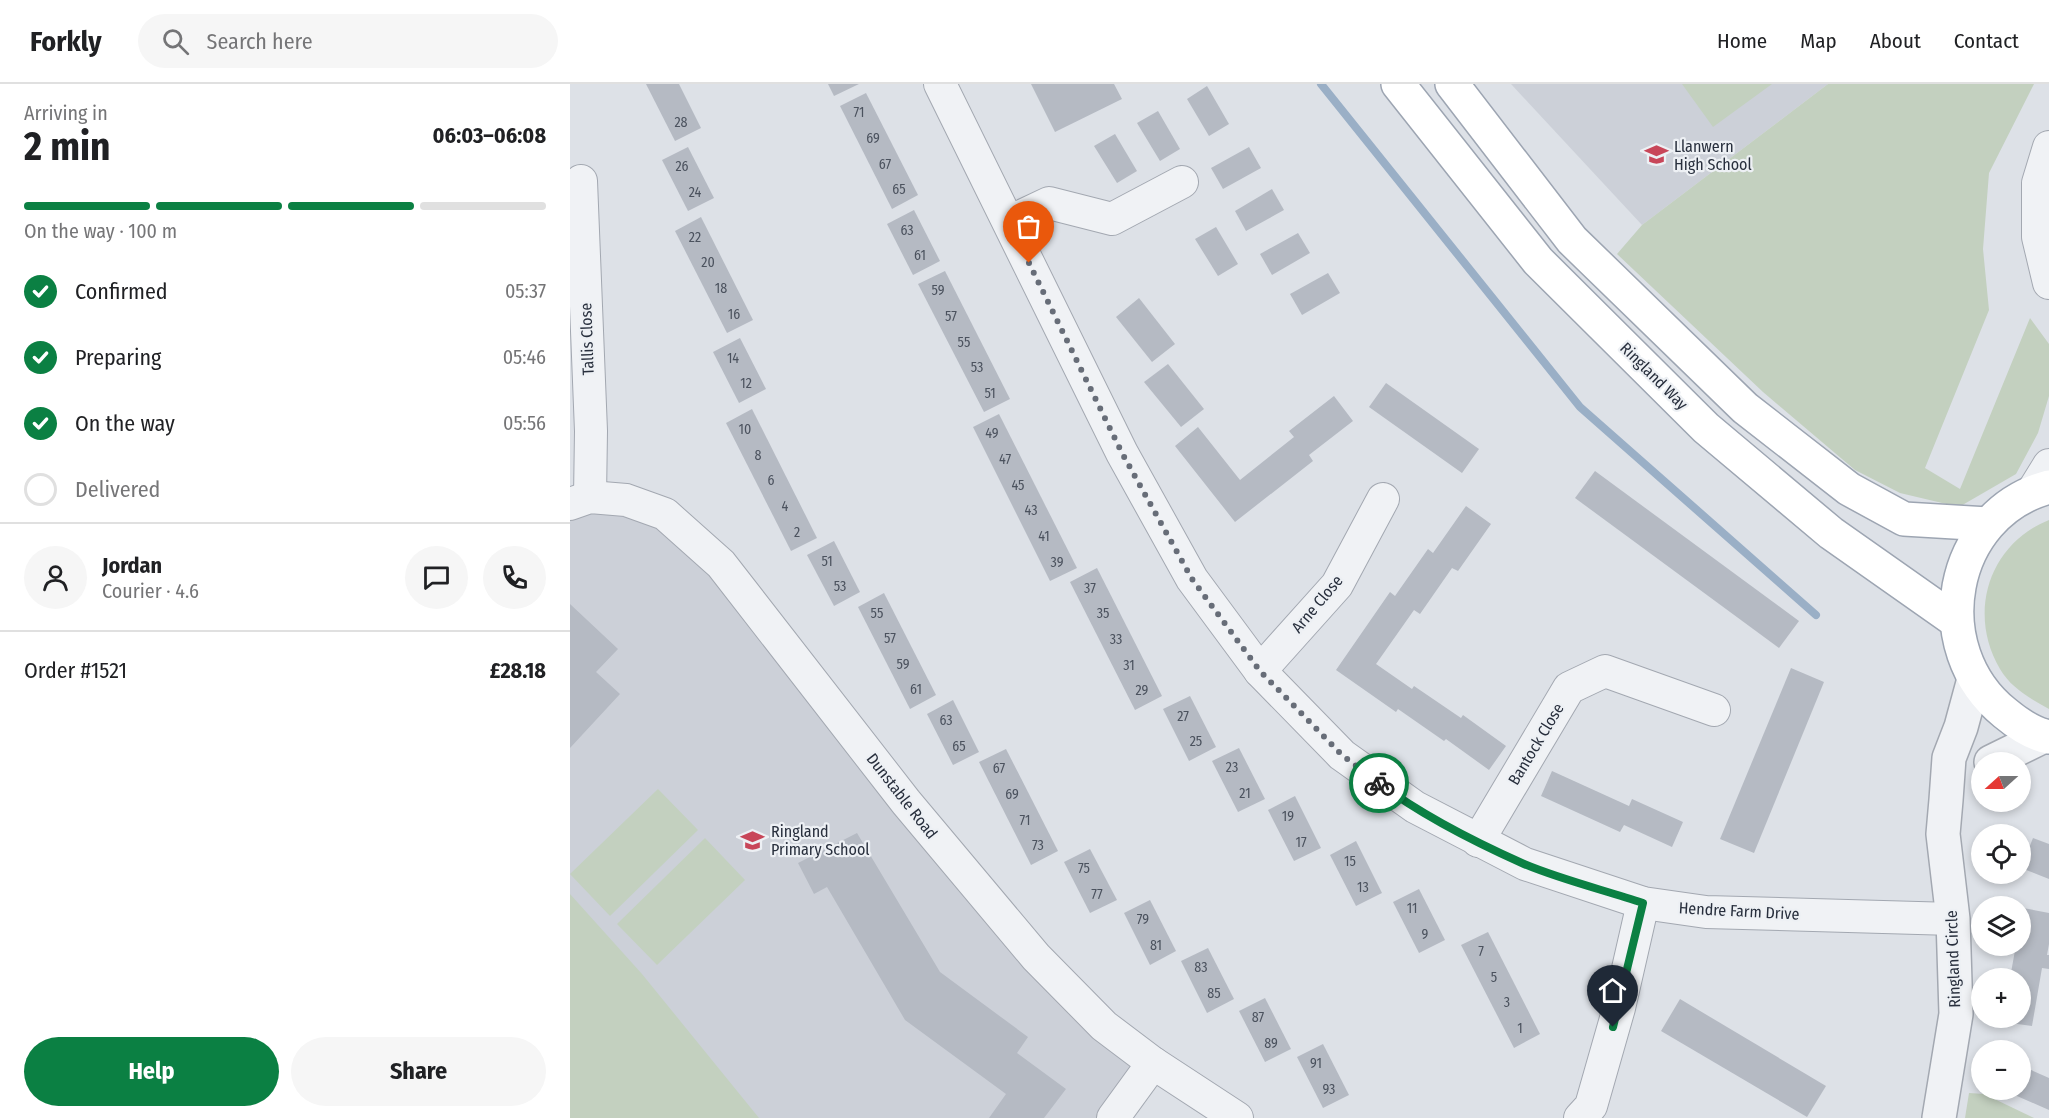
<!DOCTYPE html>
<html lang="en">
<head>
<meta charset="utf-8">
<style>
	body { margin:0; font-family:"Fira Sans Condensed",sans-serif; background:#f6f6f6; color:#202124; height:100vh; display:flex; flex-direction:column; font-size:22px; white-space:nowrap }
	* { box-sizing:border-box; margin:0 }
	p { font-size:20px; color:#757577 }
	.icon { flex:none; width:33px; height:33px; fill:none; stroke:currentColor; stroke-width:2; stroke-linecap:round; stroke-linejoin:round }
	.map { position:relative; flex:1; overflow:hidden }
	.drawer { display:flex; flex-direction:column; background:#fff; width:570px }
	.drawer>* { flex:none }
	.needle { width:39px; rotate:249deg }
	.tools { position:absolute; left:1401px; top:668px; display:grid; gap:12px }
	.tools a { display:grid; place-items:center; width:60px; height:60px; border-radius:50%; background:#fff; box-shadow:0 3px 9px #0003; font-size:30px }
	.pin { position:absolute; display:grid; place-items:center; width:51px; height:51px; color:#fff; margin:-62px -26px; border-radius:50% 50% 50% 0; rotate:-45deg; box-shadow:0 0 6px #0007 }
	.pin .icon { rotate:45deg }
	.courier { position:absolute; display:grid; place-items:center; width:60px; height:60px; margin:-30px; border:4px solid #0b8043; border-radius:50%; background:#fff; color:#222; box-shadow:0 2px 8px #0007 }
	.summary em { font-style:normal; font-weight:700 }
	.summary div { display:flex; flex-direction:column-reverse }
	.summary { display:flex; align-items:center; justify-content:space-between; height:102px; padding:0 24px }
	h1 { font-size:39px; font-weight:700; line-height:45px }
	.bar { display:grid; grid-template-columns:repeat(4,1fr); gap:9px 6px; align-content:center; height:72px; padding:0 24px }
	.bar i { height:8px; border-radius:4px; background:#e0e0e0 }
	.bar .on { background:#0b8043 }
	.bar p { grid-column:span 4 }
	.line { display:flex; align-items:center; gap:15px; padding:0 24px; border-top:2px solid #e0e0e0 }
	.line div { flex:1 }
	.round { display:grid; place-items:center; flex:none; width:63px; height:63px; border-radius:32px; background:#f6f6f6 }
	ol { padding:0 24px; list-style:none }
	li { display:flex; align-items:center; gap:18px; height:66px }
	li p { margin-inline-start:auto }
	li .icon { padding:6px; border-radius:50%; background:#0b8043; color:#fff; stroke-width:4 }
	li:last-child { color:#757577 }
	li i { width:33px; height:33px; border:3px solid #e0e0e0; border-radius:50% }
	.action { display:flex; gap:12px; margin-top:auto; padding:12px 24px }
	.action a { flex:1; height:69px; border-radius:36px; background:#0b8043; color:#fff; font-size:24px; font-weight:700; line-height:69px; text-align:center }
	.action a+a { background:#f6f6f6; color:#202124 }
	header { display:flex; align-items:center; gap:36px; box-sizing:border-box; height:84px; padding:0 30px; background:#fff; border-bottom:2px solid #e0e0e0 }
	header strong { font-size:28px }
	nav { display:flex; gap:33px; margin-inline-start:auto; font-size:21px }
	.search { width:420px; height:54px; background:#f6f6f6; display:flex; align-items:center; gap:15px; box-sizing:border-box; padding:0 21px; border-radius:33px; color:#757577; font-size:22px }
	main { display:flex; flex:1; min-height:0 }
	.map>svg:first-child { display:block }
</style>
</head>
<body>
<header>
<strong>Forkly</strong>
<div class="search"><svg class="icon" aria-label="search" viewBox="0 0 24 24"><circle cx="10" cy="10" r="6"/><path d="M15 15l6 6"/></svg>Search here</div>
<nav><a>Home</a><a>Map</a><a>About</a><a>Contact</a></nav>
</header>
<main>
<section class="drawer">
<div class="summary"><div><h1>2 min</h1><p>Arriving in</p></div><em>06:03–06:08</em></div>
<div class="bar"><i class="on"></i><i class="on"></i><i class="on"></i><i></i><p>On the way · 100 m</p></div>
<ol>
<li><svg class="icon" aria-label="check" viewBox="0 0 24 24"><path d="M5 12l5 5 9-10"/></svg>Confirmed<p>05:37</p></li>
<li><svg class="icon" aria-label="check" viewBox="0 0 24 24"><path d="M5 12l5 5 9-10"/></svg>Preparing<p>05:46</p></li>
<li><svg class="icon" aria-label="check" viewBox="0 0 24 24"><path d="M5 12l5 5 9-10"/></svg>On the way<p>05:56</p></li>
<li><i></i>Delivered</li>
</ol>
<div class="line" style="height:108px"><a class="round"><svg class="icon" aria-label="person" viewBox="0 0 24 24"><circle cx="12" cy="8" r="4"/><path d="M4 21q1-7 8-7t8 7"/></svg></a><div><b>Jordan</b><p>Courier · 4.6</p></div><a class="round"><svg class="icon" aria-label="chat" viewBox="0 0 24 24"><path d="M4 5h16v11H9l-5 4z"/></svg></a><a class="round"><svg class="icon" aria-label="phone" viewBox="0 0 24 24"><path d="M5 4h4l2 5-3 2q2 4 5 5l2-3 5 2v4C11 20 4 13 5 4z"/></svg></a></div>
<div class="line" style="height:78px"><div>Order #1521</div><b>£28.18</b></div>
<div class="action"><a>Help</a><a>Share</a></div>
</section>
<div class="map">
<svg width="1479" height="1034" viewBox="0 0 1479 1034">
	<rect width="100%" height="100%" fill="#dde1e7"/>
	<g fill="#ccd0d8">
		<polygon points="941,0 1258,0 1072,141"/>
		<polygon points="0,420 95,430 268,631 583,979 543,1034 0,1034"/>
	</g>
	<g fill="#c3d0bf">
		<polygon points="1112,0 1202,0 1143,43"/>
		<polygon points="1258,0 1464,0 1419,89 1413,165 1419,226 1355,384 1390,405 1460,234 1479,260 1479,312 1468,349 1446,390 1389,423 1330,409 1285,386 1193,308 1047,170 1072,141"/>
		<path d="M1479,436v189c-18,-10 -38,-21 -49,-40 -33,-56 -11,-125 49,-149z"/>
		<polygon points="88,705 128,746 40,832 0,790"/>
		<polygon points="135,754 175,796 87,881 47,840"/>
		<polygon points="0,810 72,890 189,1034 0,1034"/>
		<polygon points="1399,1009 1414,1010 1464,1034 1395,1034"/>
	</g>
	<g fill="none" stroke-linecap="round" stroke-linejoin="round">
		<polyline stroke="#9aafc6" stroke-width="8" points="751,0 1010,323 1246,531"/>
	</g>
	<g fill="#b5bac3">
		<polygon points="76,0 109,0 131,44 105,57"/>
		<polygon points="258,0 289,0 264,12"/>
		<polygon points="461,0 544,0 552,15 485,48"/>
		<polygon points="637,2 659,40 639,52 617,15"/>
		<polygon points="296,9 348,111 322,125 270,22"/>
		<polygon points="588,27 610,65 590,77 567,39"/>
		<polygon points="545,50 567,87 547,99 524,62"/>
		<polygon points="118,63 144,114 118,127 92,76"/>
		<polygon points="679,63 691,84 653,105 641,84"/>
		<polygon points="702,105 714,126 676,147 665,127"/>
		<polygon points="344,126 370,177 343,191 317,140"/>
		<polygon points="131,133 183,236 157,249 105,147"/>
		<polygon points="646,143 668,180 648,192 625,155"/>
		<polygon points="728,149 740,169 702,191 690,170"/>
		<polygon points="375,187 440,315 414,328 348,200"/>
		<polygon points="758,189 770,209 732,231 720,210"/>
		<polygon points="569,214 605,260 582,278 546,233"/>
		<polygon points="170,254 196,305 169,319 143,268"/>
		<polygon points="598,280 634,325 611,343 574,298"/>
		<polygon points="816,299 909,365 892,389 799,323"/>
		<polygon points="764,312 783,337 739,371 743,377 665,438 605,362 628,343 670,396 724,353 719,347"/>
		<polygon points="182,325 247,454 221,467 156,339"/>
		<polygon points="429,330 507,484 480,497 403,343"/>
		<polygon points="1025,387 1229,537 1209,564 1005,414"/>
		<polygon points="896,422 921,440 888,487 882,484 850,530 844,526 806,580 842,605 844,602 891,634 893,631 936,662 919,686 876,655 874,657 828,625 826,628 766,586 820,508 825,512 858,465 863,469"/>
		<polygon points="264,457 290,508 264,522 237,471"/>
		<polygon points="527,484 592,612 565,626 500,498"/>
		<polygon points="314,509 366,611 340,625 288,523"/>
		<polygon points="0,520 48,565 26,588 50,610 0,664"/>
		<polygon points="1221,584 1254,598 1184,769 1150,755"/>
		<polygon points="620,612 646,663 619,677 593,625"/>
		<polygon points="383,616 409,668 383,681 357,630"/>
		<polygon points="669,664 695,715 668,728 642,677"/>
		<polygon points="436,665 488,767 461,781 409,678"/>
		<polygon points="982,687 1059,722 1062,715 1113,738 1102,763 1054,741 1050,748 971,712"/>
		<polygon points="725,712 751,764 724,777 698,726"/>
		<polygon points="287,749 370,888 458,953 447,969 496,1005 474,1034 419,1034 436,1010 335,936 257,803 244,810 228,779"/>
		<polygon points="1463,754 1479,760 1479,795 1451,784"/>
		<polygon points="786,757 812,809 786,822 760,771"/>
		<polygon points="520,765 547,816 520,829 494,778"/>
		<polygon points="849,805 875,856 849,869 823,818"/>
		<polygon points="580,816 606,867 580,881 554,829"/>
		<polygon points="1453,824 1479,829 1479,860 1477,871 1479,871 1479,885 1472,884 1462,942 1433,938 1434,933 1450,933 1450,894 1440,894 1446,861 1450,861"/>
		<polygon points="918,848 970,950 944,964 891,861"/>
		<polygon points="638,864 664,915 637,929 611,877"/>
		<polygon points="695,914 721,965 695,978 669,927"/>
		<polygon points="1110,915 1256,1002 1237,1033 1091,947"/>
		<polygon points="753,960 779,1011 753,1024 727,973"/>
		<polygon points="1450,981 1479,994 1479,1026 1431,1005 1450,1005"/>
	</g>
	<g fill="none" stroke-linecap="round" stroke-linejoin="round">
		<defs>
			<g id="minor">
				<polyline points="370,0 552,369 622,495 690,587 772,671 845,723 955,780 1073,819 1136,828 1383,835"/>
				<polyline points="1479,63 1468,99 1468,153 1479,199"/>
				<polyline points="11,97 21,347 20,413"/>
				<polyline points="439,138 479,119 542,135 612,98"/>
				<polyline points="1463,407 1479,381"/>
				<polyline points="0,420 20,413 56,416 95,430 151,480 336,718 466,873 534,942 583,979 667,1034"/>
				<polyline points="690,587 767,501 813,415"/>
				<polyline points="908,757 999,604 1035,587 1144,626"/>
				<polyline points="543,1034 583,979"/>
				<polyline points="1010,1034 1021,1022 1049,924 1073,819"/>
			</g>
			<g id="tertiary">
				<polyline points="1421,678 1474,652"/>
				<polyline points="1369,1034 1386,930 1383,835 1373,750 1376,716 1379,674 1391,643 1404,595"/>
			</g>
			<g id="primary">
				<polyline points="828,0 968,177 1136,344 1261,449 1386,537"/>
				<polyline points="882,0 1002,156 1175,324 1279,405 1334,435 1418,440"/>
				<path d="M1479,403c-101,27 -124,162 -44,226 12,10 28,21 44,24"/>
			</g>
		</defs>
		<use href="#minor" stroke="#a3a8b1" stroke-width="34"/>
		<use href="#tertiary" stroke="#a3a8b1" stroke-width="36"/>
		<use href="#primary" stroke="#9da5b2" stroke-width="36"/>
		<use href="#minor" stroke="#f0f2f5" stroke-width="32"/>
		<use href="#tertiary" stroke="#f0f2f5" stroke-width="33"/>
		<use href="#primary" stroke="#fff" stroke-width="33"/>
	</g>
	<g fill="none" stroke-linecap="round" stroke-linejoin="round">
		<polyline stroke="#676d78" stroke-width="6" stroke-dasharray="0 10.8" points="459,179 552,369 622,495 690,587 772,671 809,699"/>
		<path stroke="#0b8043" stroke-width="8" d="M809,699c41,31 98,60 145,81 38,16 80,26 119,39l-30,124"/>
	</g>
	<defs>
		<symbol id="school-bare" viewBox="-9 -9 18 18"><path d="M0-5L7-2L0 1L-7-2ZM-4 1L0 2.5L4 1V4Q0 6-4 4Z" fill="#c84659" stroke="#edf0f4" stroke-width="2.5" paint-order="stroke"/></symbol>
	</defs>
	<g fill-rule="evenodd">
		<use href="#school-bare" x="1070" y="54" width="33" height="33"/>
		<use href="#school-bare" x="166" y="740" width="33" height="33"/>
	</g>
	<g text-anchor="middle" dominant-baseline="central" stroke-width="4.5" stroke-linejoin="round" paint-order="stroke">
		<g font-size="14" fill="#4b525e">
			<text x="289" y="28">71</text>
			<text x="111" y="38">28</text>
			<text x="303" y="54">69</text>
			<text x="315" y="80">67</text>
			<text x="112" y="82">26</text>
			<text x="329" y="105">65</text>
			<text x="125" y="108">24</text>
			<text x="337" y="146">63</text>
			<text x="125" y="153">22</text>
			<text x="350" y="171">61</text>
			<text x="138" y="178">20</text>
			<text x="151" y="204">18</text>
			<text x="368" y="206">59</text>
			<text x="164" y="230">16</text>
			<text x="381" y="232">57</text>
			<text x="394" y="258">55</text>
			<text x="163" y="274">14</text>
			<text x="407" y="283">53</text>
			<text x="176" y="299">12</text>
			<text x="420" y="309">51</text>
			<text x="175" y="345">10</text>
			<text x="422" y="349">49</text>
			<text x="188" y="371">8</text>
			<text x="435" y="375">47</text>
			<text x="201" y="396">6</text>
			<text x="448" y="401">45</text>
			<text x="215" y="422">4</text>
			<text x="461" y="426">43</text>
			<text x="227" y="448">2</text>
			<text x="474" y="452">41</text>
			<text x="257" y="477">51</text>
			<text x="487" y="478">39</text>
			<text x="270" y="502">53</text>
			<text x="520" y="504">37</text>
			<text x="307" y="529">55</text>
			<text x="533" y="529">35</text>
			<text x="320" y="554">57</text>
			<text x="546" y="555">33</text>
			<text x="333" y="580">59</text>
			<text x="559" y="581">31</text>
			<text x="346" y="605">61</text>
			<text x="572" y="606">29</text>
			<text x="613" y="632">27</text>
			<text x="376" y="636">63</text>
			<text x="626" y="657">25</text>
			<text x="389" y="662">65</text>
			<text x="662" y="683">23</text>
			<text x="429" y="684">67</text>
			<text x="675" y="709">21</text>
			<text x="442" y="710">69</text>
			<text x="718" y="732">19</text>
			<text x="455" y="736">71</text>
			<text x="731" y="758">17</text>
			<text x="468" y="761">73</text>
			<text x="780" y="777">15</text>
			<text x="514" y="784">75</text>
			<text x="793" y="803">13</text>
			<text x="527" y="810">77</text>
			<text x="842" y="824">11</text>
			<text x="573" y="835">79</text>
			<text x="855" y="850">9</text>
			<text x="586" y="861">81</text>
			<text x="911" y="867">7</text>
			<text x="631" y="883">83</text>
			<text x="924" y="893">5</text>
			<text x="644" y="909">85</text>
			<text x="937" y="918">3</text>
			<text x="688" y="933">87</text>
			<text x="950" y="944">1</text>
			<text x="701" y="959">89</text>
			<text x="746" y="979">91</text>
			<text x="759" y="1005">93</text>
		</g>
		<g font-size="16" fill="#282f3d" stroke="#edf0f4" text-anchor="start">
			<text x="1104" y="62">Llanwern<tspan x="1104" dy="18">High School</tspan></text>
			<text x="201" y="747">Ringland<tspan x="201" dy="18">Primary School</tspan></text>
		</g>
		<g font-size="16" fill="#282f3d" stroke="#edf0f4">
			<text transform="translate(17 255) rotate(-92)">Tallis Close</text>
			<text transform="translate(1084 292) rotate(45)">Ringland Way</text>
			<text transform="translate(747 520) rotate(-50)">Arne Close</text>
			<text transform="translate(966 660) rotate(-59)">Bantock Close</text>
			<text transform="translate(332 712) rotate(52)">Dunstable Road</text>
			<text transform="translate(1169 827) rotate(3)">Hendre Farm Drive</text>
			<text transform="translate(1383 875) rotate(-92)">Ringland Circle</text>
		</g>
	</g>
</svg>
<div class="tools">
<a><svg class="needle" viewBox="-14 -14 28 28"><path d="M0-13l5 13h-10z" fill="#e53935"/><path d="M0 13l5-13h-10z" fill="#757577"/></svg></a>
<a><svg class="icon" aria-label="locate" viewBox="0 0 24 24"><circle cx="12" cy="12" r="6"/><path d="M12 2v4M12 18v4M2 12h4M18 12h4"/></svg></a>
<a><svg class="icon" aria-label="layers" viewBox="0 0 24 24"><path d="M12 4l9 5-9 5-9-5zM3 14l9 5 9-5"/></svg></a>
<a>+</a>
<a>−</a>
</div>
<div class="pin" style="left:459px;top:179px;background:#ea580c"><svg class="icon" aria-label="bag" viewBox="0 0 24 24"><path d="M5 8h14l-1 12H6zM9 8a3 3 0 0 1 6 0"/></svg></div>
<div class="pin" style="left:1043px;top:943px;background:#1f2937"><svg class="icon" aria-label="home" viewBox="0 0 24 24"><path d="M3 11l9-7 9 7M6 9v11h12V9"/></svg></div>
<div class="courier" style="left:809px;top:699px"><svg class="icon" aria-label="bike" viewBox="0 0 24 24"><circle cx="6" cy="16" r="4"/><circle cx="18" cy="16" r="4"/><path d="M6 16l4-8h5l3 8M10 8l3 8H6M13 5h3"/></svg></div>
</div>
</main>
</body>
</html>
